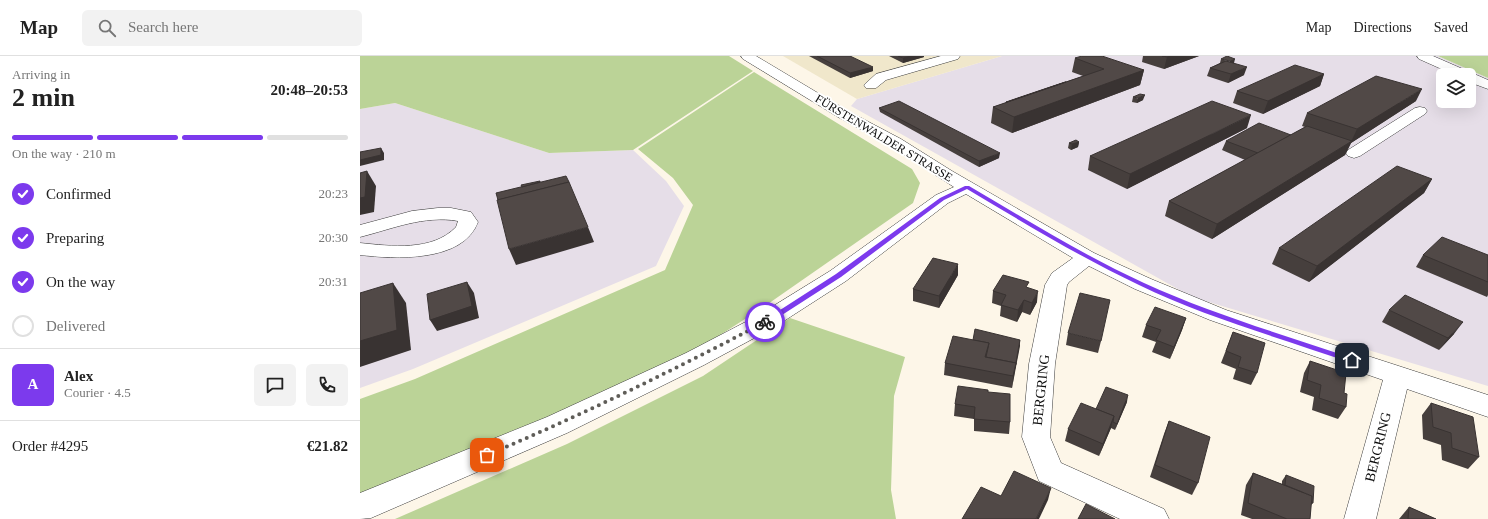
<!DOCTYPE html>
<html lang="en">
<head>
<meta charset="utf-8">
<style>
	body { margin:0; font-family:"Times New Roman",serif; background:#f2f2f2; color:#222; height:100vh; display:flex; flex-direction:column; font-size:15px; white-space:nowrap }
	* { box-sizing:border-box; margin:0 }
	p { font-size:13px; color:#767676 }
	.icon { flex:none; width:22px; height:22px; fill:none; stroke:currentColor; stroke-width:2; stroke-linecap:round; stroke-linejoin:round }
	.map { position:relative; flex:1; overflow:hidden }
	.drawer { display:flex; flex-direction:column; background:#fff; width:360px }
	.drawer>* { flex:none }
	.fabs { position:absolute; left:1076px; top:12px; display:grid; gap:8px }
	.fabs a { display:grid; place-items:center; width:40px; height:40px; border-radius:6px; background:#fff; box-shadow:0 4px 16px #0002; font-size:20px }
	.pin { position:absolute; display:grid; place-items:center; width:34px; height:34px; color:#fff; margin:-17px; border-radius:8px; box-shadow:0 2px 6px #0006 }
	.courier { position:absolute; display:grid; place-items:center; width:40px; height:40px; margin:-20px; border:3px solid #7c3aed; border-radius:50%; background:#fff; color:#222; box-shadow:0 1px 5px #0007 }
	.head em { font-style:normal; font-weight:800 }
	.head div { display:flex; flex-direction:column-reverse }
	.head { display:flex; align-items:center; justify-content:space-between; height:68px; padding:0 12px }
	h1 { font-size:26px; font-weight:800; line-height:30px }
	.bar { display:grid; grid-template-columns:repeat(4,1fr); gap:6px 4px; align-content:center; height:48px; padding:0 12px }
	.bar i { height:5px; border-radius:3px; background:#e0e0e0 }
	.bar .on { background:#7c3aed }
	.bar p { grid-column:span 4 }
	.line { display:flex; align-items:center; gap:10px; padding:0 12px; border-top:1px solid #e0e0e0 }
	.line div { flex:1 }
	.round { display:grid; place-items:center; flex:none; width:42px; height:42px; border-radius:6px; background:#f2f2f2 }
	ol { padding:0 12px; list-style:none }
	li { display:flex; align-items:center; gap:12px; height:44px }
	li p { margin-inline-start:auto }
	li .icon { padding:4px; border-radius:50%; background:#7c3aed; color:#fff; stroke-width:4 }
	li:last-child { color:#767676 }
	li i { width:22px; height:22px; border:2px solid #e0e0e0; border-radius:50% }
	header { display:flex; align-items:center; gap:24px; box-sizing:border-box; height:56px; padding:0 20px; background:#fff; border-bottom:1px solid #e0e0e0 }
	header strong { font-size:19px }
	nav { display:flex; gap:22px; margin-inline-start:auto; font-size:14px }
	.search { width:280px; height:36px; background:#f2f2f2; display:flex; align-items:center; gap:10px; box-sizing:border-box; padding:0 14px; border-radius:6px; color:#767676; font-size:15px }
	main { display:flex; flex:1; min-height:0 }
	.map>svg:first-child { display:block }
</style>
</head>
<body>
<header>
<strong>Map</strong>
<div class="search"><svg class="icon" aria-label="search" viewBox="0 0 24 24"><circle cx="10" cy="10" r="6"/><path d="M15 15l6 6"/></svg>Search here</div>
<nav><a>Map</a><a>Directions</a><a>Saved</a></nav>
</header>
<main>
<section class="drawer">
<div class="head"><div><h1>2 min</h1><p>Arriving in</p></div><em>20:48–20:53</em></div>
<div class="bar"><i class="on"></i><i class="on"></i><i class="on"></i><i></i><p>On the way · 210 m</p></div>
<ol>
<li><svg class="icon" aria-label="check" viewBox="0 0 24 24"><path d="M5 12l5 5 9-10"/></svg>Confirmed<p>20:23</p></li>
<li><svg class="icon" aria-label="check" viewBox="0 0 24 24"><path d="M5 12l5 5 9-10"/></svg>Preparing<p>20:30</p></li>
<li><svg class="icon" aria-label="check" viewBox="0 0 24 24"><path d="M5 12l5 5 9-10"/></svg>On the way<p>20:31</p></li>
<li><i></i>Delivered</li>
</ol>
<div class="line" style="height:72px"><b class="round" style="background:#7c3aed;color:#fff">A</b><div><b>Alex</b><p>Courier · 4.5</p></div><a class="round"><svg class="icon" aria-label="chat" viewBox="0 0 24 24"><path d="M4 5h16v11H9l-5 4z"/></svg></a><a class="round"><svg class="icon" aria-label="phone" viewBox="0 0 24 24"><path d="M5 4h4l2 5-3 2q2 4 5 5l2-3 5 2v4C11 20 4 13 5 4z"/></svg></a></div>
<div class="line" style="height:52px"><div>Order #4295</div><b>€21.82</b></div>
</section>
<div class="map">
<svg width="1128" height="463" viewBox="0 0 1128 463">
	<rect width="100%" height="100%" fill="#fdf6e8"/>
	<g fill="#e6dee8" fill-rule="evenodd">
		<path d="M642,0h436l50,22v308l-296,-89 -341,-191 6,-7zM1083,19h26v26h-26z"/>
		<polygon points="35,47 189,97 273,94 306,125 324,150 296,210 53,313 0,332 0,53"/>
	</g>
	<polygon fill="#f0e7cb" points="423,0 642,0 497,43"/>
	<g fill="#bbd397">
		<polygon points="0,0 369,0 393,15 273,94 189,97 35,47 0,53"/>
		<polygon points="1078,0 1128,0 1128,22"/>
		<polygon points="394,16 552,113 560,127 553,147 405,250 323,303 0,444 0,343 55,323 305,214 333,149 313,122 278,93"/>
		<polygon points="430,262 545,301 534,340 531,434 536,463 35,463 207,388 343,320"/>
	</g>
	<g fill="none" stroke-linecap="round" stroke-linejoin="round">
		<defs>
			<g id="minor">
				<polygon points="381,0 396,0 488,55 541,83 592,115 734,197 791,223 866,254 1128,339 1128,361 1047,333 1016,463 984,463 1023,324 850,264 775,233 729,210 709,226 707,229 695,308 690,381 701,407 804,453 809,463 760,463 679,425 662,381 669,308 685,229 692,217 713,202 606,138 588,147 486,225 413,272 344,309 207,377 11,462 0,463 0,437 187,361 326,297 397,260 470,215 576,139 594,131 529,89 478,61 383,3"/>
				<polygon points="581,0 600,0 598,3 526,24 516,32 506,32 504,29 516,18"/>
				<polygon points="1057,0 1073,0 1128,24 1128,33 1109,26 1109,19 1095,19 1059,3"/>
				<polygon points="1060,51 1065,52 1067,55 1065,58 1000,100 994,102 988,100 986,97 988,94 1055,52"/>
				<path d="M78,152h13l20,4 7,10c-15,41 -84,37 -118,33v-12c31,3 72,9 96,-16l2,-6c-34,-6 -66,8 -98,16v-12l52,-14z"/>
			</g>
		</defs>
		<use href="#minor" stroke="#3d3d3d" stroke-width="1"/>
		<use href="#minor" fill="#fff" fill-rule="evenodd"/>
	</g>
	<g fill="#463f3d">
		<polygon points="449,0 490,0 513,15 490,22"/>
		<polygon points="529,0 564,0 564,1 543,7"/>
		<polygon points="783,0 839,0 804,13 782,6"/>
		<polygon points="715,2 784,14 780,29 652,77 631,67 633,51 645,47 646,46 723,20 712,16"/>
		<polygon points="861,3 874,7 884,19 868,27 847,20 850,12 860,7"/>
		<polygon points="964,18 960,30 903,58 873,47 877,35"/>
		<polygon points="773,41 783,44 777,47 772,46"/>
		<polygon points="1056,45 991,87 985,99 852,183 805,160 809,145 885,104 862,94 866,85 931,79 945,71 942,70 947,57"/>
		<polygon points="519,52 639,102 619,111 520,56"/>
		<polygon points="887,72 767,133 728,114 730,100"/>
		<polygon points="719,86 718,91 711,94 708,92 709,87"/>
		<polygon points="1072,123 1064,137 949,226 912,208 919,192"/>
		<polygon points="1063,199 1128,199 1128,239 1127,241 1056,211"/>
		<polygon points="598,219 579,252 553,245 553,233"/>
		<polygon points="668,232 677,246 670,259 662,256 657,266 640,260 641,250 632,247 633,235"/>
		<polygon points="1029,254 1094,278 1079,294 1022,266"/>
		<polygon points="826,262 822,274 810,303 792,296 796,286 782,281 786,269"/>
		<polygon points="873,276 897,317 891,329 873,323 876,313 861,307"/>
		<polygon points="708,277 741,285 738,297 706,289"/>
		<polygon points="613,284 660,284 652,332 584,319 585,307"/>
		<polygon points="950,305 984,337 986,351 978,363 952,354 954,341 940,336 944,317"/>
		<polygon points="628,336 650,366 649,378 614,375 614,363 594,360 595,348"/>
		<polygon points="767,346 755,374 751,372 739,400 705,385 708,373 736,353"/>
		<polygon points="1071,347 1119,401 1108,413 1082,404 1081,389 1063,383 1062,359"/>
		<polygon points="809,365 838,427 832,439 790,421 804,378"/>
		<polygon points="893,417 922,428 922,425 926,419 953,447 951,449 950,463 892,463 881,459 886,429"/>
		<polygon points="1049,451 1076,463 1039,463"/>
	</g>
	<g fill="#393332">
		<polygon points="551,0 564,0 564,1 543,7 543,2"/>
		<polygon points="811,0 839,0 804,13 807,1"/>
		<polygon points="875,3 874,7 868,10 870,5"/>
		<polygon points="513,11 513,15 490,22 490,17"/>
		<polygon points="887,11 884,19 868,27 871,18"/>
		<polygon points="784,14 780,29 652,77 654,61"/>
		<polygon points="964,18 960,30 903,58 908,45"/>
		<polygon points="1062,33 1056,45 991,87 985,99 852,183 857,168 991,86 997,73"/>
		<polygon points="785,39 783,44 777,47 778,42"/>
		<polygon points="891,59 887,72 767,133 770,118"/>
		<polygon points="719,86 718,91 711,94 712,88"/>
		<polygon points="21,92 24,97 24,104 0,110 0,104"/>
		<polygon points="640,97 639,102 619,111 619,105"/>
		<polygon points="7,115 16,130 14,156 0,159 0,142"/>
		<polygon points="1072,123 1064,137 949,226 957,210"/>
		<polygon points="228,171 234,186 156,209 149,193"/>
		<polygon points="598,208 598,219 579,252 579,240"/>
		<polygon points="107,226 114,237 119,262 77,275 70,264"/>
		<polygon points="33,227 46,247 51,294 0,311 0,285"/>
		<polygon points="678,235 677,246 670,259 672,247"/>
		<polygon points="664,244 662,256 657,266 658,254"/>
		<polygon points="826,262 822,274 810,303 814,291"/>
		<polygon points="1103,266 1094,278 1079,294 1088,282"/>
		<polygon points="660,284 660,290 652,332 653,320"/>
		<polygon points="768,339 767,346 755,374 757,368"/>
		<polygon points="754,360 751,372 739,400 743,388"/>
		<polygon points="691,432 688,444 679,463 676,463"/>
	</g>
	<g fill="#514947" stroke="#393332">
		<polygon points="457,0 490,0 513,11 490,17"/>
		<polygon points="538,0 551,0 543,2"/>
		<polygon points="722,0 742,0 784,14 654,61 633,51 744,13 715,2"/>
		<polygon points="802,0 811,0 807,1"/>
		<polygon points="867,0 875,3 870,5 861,3"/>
		<polygon points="866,5 887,11 871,18 850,12"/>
		<polygon points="935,9 964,18 908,45 877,35"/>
		<polygon points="1016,20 1062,33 997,73 947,57"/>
		<polygon points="705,26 706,26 647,46 646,46"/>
		<polygon points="780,38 785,39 778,42 773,41"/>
		<polygon points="539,45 640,97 619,105 519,52"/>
		<polygon points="852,45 891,59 770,118 730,100"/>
		<polygon points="899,67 931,79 898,97 866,85"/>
		<polygon points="947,70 992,85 857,168 809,145"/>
		<polygon points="716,84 719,86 712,88 709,87"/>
		<polygon points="21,92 21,99 0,104 0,96"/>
		<polygon points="1037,110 1072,123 957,210 919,192"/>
		<polygon points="7,115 5,141 0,142 0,117"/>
		<polygon points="206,120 209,126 138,144 136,137"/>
		<polygon points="180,125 180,126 162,131 161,129"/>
		<polygon points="209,126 228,171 149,193 137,144"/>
		<polygon points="1082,181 1128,199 1128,226 1063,199"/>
		<polygon points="573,202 598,208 579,240 553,233"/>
		<polygon points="643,219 669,226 666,231 678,235 672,247 664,244 658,254 641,249 646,239 633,235"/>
		<polygon points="107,226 112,250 70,264 67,238"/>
		<polygon points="33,227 37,274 0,285 0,237"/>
		<polygon points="720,237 750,244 741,285 708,277"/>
		<polygon points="1045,239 1103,266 1088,282 1029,254"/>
		<polygon points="795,251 826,262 814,291 796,284 801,274 786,269"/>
		<polygon points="615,273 660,284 655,312 656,307 626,301 628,292 629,287 613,284"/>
		<polygon points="873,276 905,287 897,317 878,311 881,301 866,295"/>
		<polygon points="593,280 629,287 625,301 656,307 653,320 585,307"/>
		<polygon points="950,305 986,317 984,337 987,338 986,351 959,342 961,329 947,324"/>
		<polygon points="598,330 628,334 628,336 650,338 650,366 614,363 615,351 595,348"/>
		<polygon points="746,331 768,339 757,368 753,366 754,360 736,353"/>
		<polygon points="721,347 754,360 743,388 708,373"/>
		<polygon points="1071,347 1113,361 1119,401 1092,392 1091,377 1073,371"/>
		<polygon points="809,365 850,381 838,427 795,409"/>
		<polygon points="654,415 691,432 676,463 602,463 621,431 641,440"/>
		<polygon points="893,417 952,440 950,463 927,463 888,447"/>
		<polygon points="926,419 954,430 953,447 952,447 952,440 925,429"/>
		<polygon points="726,448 755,463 718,463"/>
		<polygon points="1049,451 1076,463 1048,463"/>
	</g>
	<path fill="#7c3aed" d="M605,130h4c58,34 114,69 175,97 68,31 140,52 211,76l1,1 -4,3 -3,-1c-69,-24 -144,-45 -210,-77 -59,-28 -115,-62 -172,-96l-23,11 -103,77 -73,47h-5v-3l73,-47 104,-76z"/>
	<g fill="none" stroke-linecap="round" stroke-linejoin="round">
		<path stroke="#5f5d58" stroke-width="4" stroke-dasharray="0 7.2" d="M127,399c95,-40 187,-85 278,-133"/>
	</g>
	<g text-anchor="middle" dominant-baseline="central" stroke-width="4" stroke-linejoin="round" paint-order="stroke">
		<g font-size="12" fill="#0a0a0a" stroke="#fff">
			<text transform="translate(524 82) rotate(31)">FÜRSTENWALDER STRASSE</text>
		</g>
		<g font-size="14" fill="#0a0a0a" stroke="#fff">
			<text transform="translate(681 334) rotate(-84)">BERGRING</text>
			<text transform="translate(1018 391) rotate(-76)">BERGRING</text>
		</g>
	</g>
</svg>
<div class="fabs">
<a><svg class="icon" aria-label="layers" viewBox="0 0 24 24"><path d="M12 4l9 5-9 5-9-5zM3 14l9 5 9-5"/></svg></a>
</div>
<div class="pin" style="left:127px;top:399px;background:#ea580c"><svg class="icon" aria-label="bag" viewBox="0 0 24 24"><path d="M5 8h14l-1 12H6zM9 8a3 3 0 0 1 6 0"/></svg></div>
<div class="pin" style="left:992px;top:304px;background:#1f2937"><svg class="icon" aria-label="home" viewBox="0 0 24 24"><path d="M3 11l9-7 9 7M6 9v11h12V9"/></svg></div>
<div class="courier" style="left:405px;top:266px"><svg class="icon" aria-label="bike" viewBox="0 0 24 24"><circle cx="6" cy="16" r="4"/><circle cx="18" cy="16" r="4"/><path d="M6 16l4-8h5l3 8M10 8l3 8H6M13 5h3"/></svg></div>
</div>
</main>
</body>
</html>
